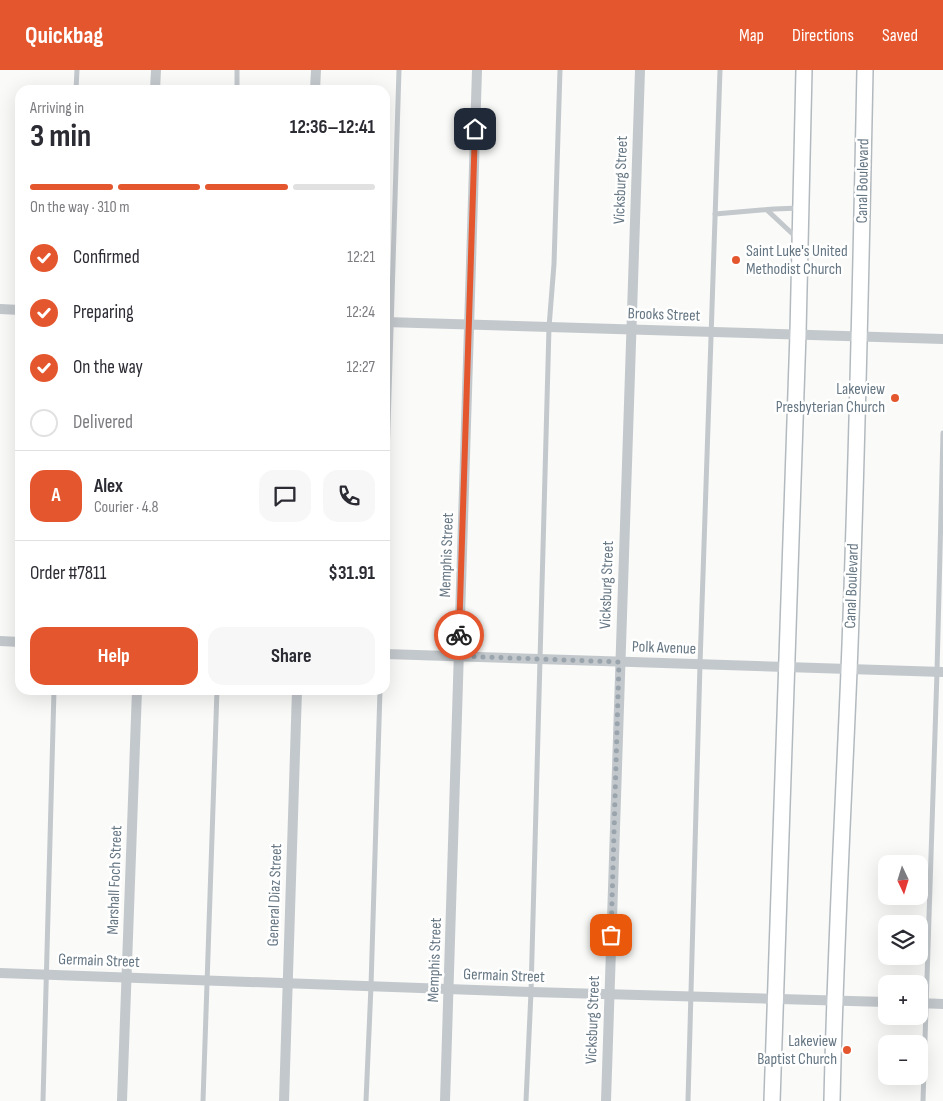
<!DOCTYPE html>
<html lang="en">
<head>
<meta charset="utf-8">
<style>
	body { margin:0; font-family:"Sofia Sans Condensed",sans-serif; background:#f7f7f7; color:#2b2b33; height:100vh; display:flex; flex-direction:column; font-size:19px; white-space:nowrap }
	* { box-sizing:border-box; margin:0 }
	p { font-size:16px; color:#7c7c81 }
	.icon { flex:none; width:28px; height:28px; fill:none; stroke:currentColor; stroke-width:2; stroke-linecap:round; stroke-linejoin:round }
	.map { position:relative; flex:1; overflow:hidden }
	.panel { position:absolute; left:15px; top:15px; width:375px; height:610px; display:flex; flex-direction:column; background:#fff; border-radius:15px; box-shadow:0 5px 20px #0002 }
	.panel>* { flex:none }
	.needle { width:32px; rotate:176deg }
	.fabs { position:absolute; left:878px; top:785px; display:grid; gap:10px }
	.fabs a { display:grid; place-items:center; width:50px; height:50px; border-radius:10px; background:#fff; box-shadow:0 5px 20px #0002; font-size:25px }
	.pin { position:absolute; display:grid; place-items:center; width:42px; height:42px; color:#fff; margin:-21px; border-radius:10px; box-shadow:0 2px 8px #0006 }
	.courier { position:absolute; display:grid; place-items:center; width:50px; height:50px; margin:-25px; border:4px solid #e4572e; border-radius:50%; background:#fff; color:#222; box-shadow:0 1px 6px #0007 }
	.head em { font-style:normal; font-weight:700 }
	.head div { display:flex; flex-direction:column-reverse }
	.head { display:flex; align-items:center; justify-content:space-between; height:85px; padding:0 15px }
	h1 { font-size:32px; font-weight:700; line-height:38px }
	.bar { display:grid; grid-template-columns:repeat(4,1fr); gap:8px 5px; align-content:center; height:60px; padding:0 15px }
	.bar i { height:6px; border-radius:4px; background:#e1e1e2 }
	.bar .on { background:#e4572e }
	.bar p { grid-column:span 4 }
	.line { display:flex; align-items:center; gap:12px; padding:0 15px; border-top:1px solid #e1e1e2 }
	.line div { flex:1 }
	.round { display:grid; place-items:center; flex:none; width:52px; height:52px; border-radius:15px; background:#f7f7f7 }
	ol { padding:0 15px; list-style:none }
	li { display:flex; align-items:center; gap:15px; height:55px }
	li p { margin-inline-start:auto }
	li .icon { padding:5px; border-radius:50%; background:#e4572e; color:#fff; stroke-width:4 }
	li:last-child { color:#7c7c81 }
	li i { width:28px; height:28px; border:2px solid #e1e1e2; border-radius:50% }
	.button { display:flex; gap:10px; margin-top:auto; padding:10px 15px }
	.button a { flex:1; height:58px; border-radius:15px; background:#e4572e; color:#fff; font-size:20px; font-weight:700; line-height:58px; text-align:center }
	.button a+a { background:#f7f7f7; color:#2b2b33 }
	header { display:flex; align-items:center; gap:30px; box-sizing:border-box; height:70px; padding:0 25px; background:#e4572e; color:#fff }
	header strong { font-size:24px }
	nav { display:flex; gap:28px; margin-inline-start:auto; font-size:18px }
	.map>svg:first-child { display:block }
</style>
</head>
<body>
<header>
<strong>Quickbag</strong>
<nav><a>Map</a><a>Directions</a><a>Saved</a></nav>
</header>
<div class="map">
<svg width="943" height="1031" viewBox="0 0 943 1031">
	<rect width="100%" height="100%" fill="#fafaf8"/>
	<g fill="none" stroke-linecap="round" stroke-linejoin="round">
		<defs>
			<g id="secondary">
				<polyline points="772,1031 798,263 804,0"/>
				<path d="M832,1031c3,-143 11,-287 17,-430 8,-200 12,-401 16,-601"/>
			</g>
		</defs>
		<use href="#secondary" stroke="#b3babf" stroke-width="18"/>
		<g stroke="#c3c8cc" stroke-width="5">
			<polyline points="76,20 77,0"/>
			<polyline points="237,20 237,0"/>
			<polyline points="767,140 798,169"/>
			<polyline points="715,144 774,139 800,138"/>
			<polyline points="385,453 399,0"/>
			<polyline points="43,1031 54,620"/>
			<polyline points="203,1031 217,620"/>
			<polyline points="366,1031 371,916 380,620"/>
			<polyline points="526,1031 531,922 549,257 554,194 560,0"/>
			<polyline points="688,1031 700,594 720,0"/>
			<polyline points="923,1031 937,602 943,363"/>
		</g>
		<g stroke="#c3c8cc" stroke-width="10">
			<polyline points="155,20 156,0"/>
			<polyline points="315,20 316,0"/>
			<polyline points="0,239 20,240"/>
			<polyline points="385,252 943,269"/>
			<polyline points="0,571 20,572"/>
			<polyline points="385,584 943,602"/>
			<polyline points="0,903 531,922 886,932"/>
			<polyline points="919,933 943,934"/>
			<polyline points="122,1031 137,620"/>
			<polyline points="284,1031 297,620"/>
			<polyline points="445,1031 477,0"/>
			<polyline points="606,1031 640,0"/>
		</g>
		<use href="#secondary" stroke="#fff" stroke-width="15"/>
	</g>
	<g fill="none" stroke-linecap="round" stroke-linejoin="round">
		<polyline stroke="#99a4ac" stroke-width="5" stroke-dasharray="0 9" points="459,565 459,586 619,592 611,865"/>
		<polyline stroke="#e4572e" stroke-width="6" points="459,565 475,59"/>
	</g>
	<g fill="#e4572e" stroke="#fff" stroke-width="2">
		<circle cx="736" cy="190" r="5"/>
		<circle cx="895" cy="328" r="5"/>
		<circle cx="847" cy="980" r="5"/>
	</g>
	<g text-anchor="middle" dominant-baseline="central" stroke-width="5" stroke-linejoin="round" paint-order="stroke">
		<g font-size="16" fill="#657683" stroke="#fff">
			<text transform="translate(621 110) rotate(-88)">Vicksburg Street</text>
			<text transform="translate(863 111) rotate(-89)">Canal Boulevard</text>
			<text transform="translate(664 245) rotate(2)">Brooks Street</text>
			<text transform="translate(447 485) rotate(-88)">Memphis Street</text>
			<text transform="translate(607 515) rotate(-88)">Vicksburg Street</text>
			<text transform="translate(852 516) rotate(-88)">Canal Boulevard</text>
			<text transform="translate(664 578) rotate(2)">Polk Avenue</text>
			<text transform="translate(115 810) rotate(-88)">Marshall Foch Street</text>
			<text transform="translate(275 825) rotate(-88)">General Diaz Street</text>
			<text transform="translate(435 890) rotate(-88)">Memphis Street</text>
			<text transform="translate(99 891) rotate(2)">Germain Street</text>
			<text transform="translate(504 906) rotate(2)">Germain Street</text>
			<text transform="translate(593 950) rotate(-88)">Vicksburg Street</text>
		</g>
		<g font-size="16" fill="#657683" stroke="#fff" text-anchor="end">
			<text x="746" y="181" text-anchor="start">Saint Luke's United<tspan x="746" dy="18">Methodist Church</tspan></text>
			<text x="885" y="319">Lakeview<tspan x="885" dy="18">Presbyterian Church</tspan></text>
			<text x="837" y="971">Lakeview<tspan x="837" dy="18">Baptist Church</tspan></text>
		</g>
	</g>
</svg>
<div class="fabs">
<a><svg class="needle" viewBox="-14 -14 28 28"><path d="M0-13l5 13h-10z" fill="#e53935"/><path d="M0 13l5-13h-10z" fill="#7c7c81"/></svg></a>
<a><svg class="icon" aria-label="layers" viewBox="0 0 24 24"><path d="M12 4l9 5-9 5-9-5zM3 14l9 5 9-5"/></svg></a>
<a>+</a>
<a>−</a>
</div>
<div class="pin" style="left:611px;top:865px;background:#ea580c"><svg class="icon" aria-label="bag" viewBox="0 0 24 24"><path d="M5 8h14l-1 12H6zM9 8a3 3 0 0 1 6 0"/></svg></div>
<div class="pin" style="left:475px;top:59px;background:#1f2937"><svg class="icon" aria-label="home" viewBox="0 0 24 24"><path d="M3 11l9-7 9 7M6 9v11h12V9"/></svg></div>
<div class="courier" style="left:459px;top:565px"><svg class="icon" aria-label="bike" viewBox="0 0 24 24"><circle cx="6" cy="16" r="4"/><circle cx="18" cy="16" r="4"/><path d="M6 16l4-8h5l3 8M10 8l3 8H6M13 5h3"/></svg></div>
<section class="panel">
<div class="head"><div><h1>3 min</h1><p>Arriving in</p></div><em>12:36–12:41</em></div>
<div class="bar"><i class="on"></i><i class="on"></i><i class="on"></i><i></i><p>On the way · 310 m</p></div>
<ol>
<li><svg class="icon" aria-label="check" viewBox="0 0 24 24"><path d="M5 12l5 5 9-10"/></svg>Confirmed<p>12:21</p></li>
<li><svg class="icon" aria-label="check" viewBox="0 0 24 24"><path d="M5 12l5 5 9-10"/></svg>Preparing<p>12:24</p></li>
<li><svg class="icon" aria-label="check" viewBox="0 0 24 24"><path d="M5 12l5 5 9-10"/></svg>On the way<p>12:27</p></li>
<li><i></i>Delivered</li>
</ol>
<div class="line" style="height:90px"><b class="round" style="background:#e4572e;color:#fff">A</b><div><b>Alex</b><p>Courier · 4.8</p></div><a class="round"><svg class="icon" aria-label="chat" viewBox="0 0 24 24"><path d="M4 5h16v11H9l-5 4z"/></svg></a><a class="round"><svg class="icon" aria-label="phone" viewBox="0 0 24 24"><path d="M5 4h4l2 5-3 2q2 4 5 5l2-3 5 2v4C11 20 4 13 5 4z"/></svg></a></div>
<div class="line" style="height:65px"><div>Order #7811</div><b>$31.91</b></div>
<div class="button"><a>Help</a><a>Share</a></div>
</section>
</div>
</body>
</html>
